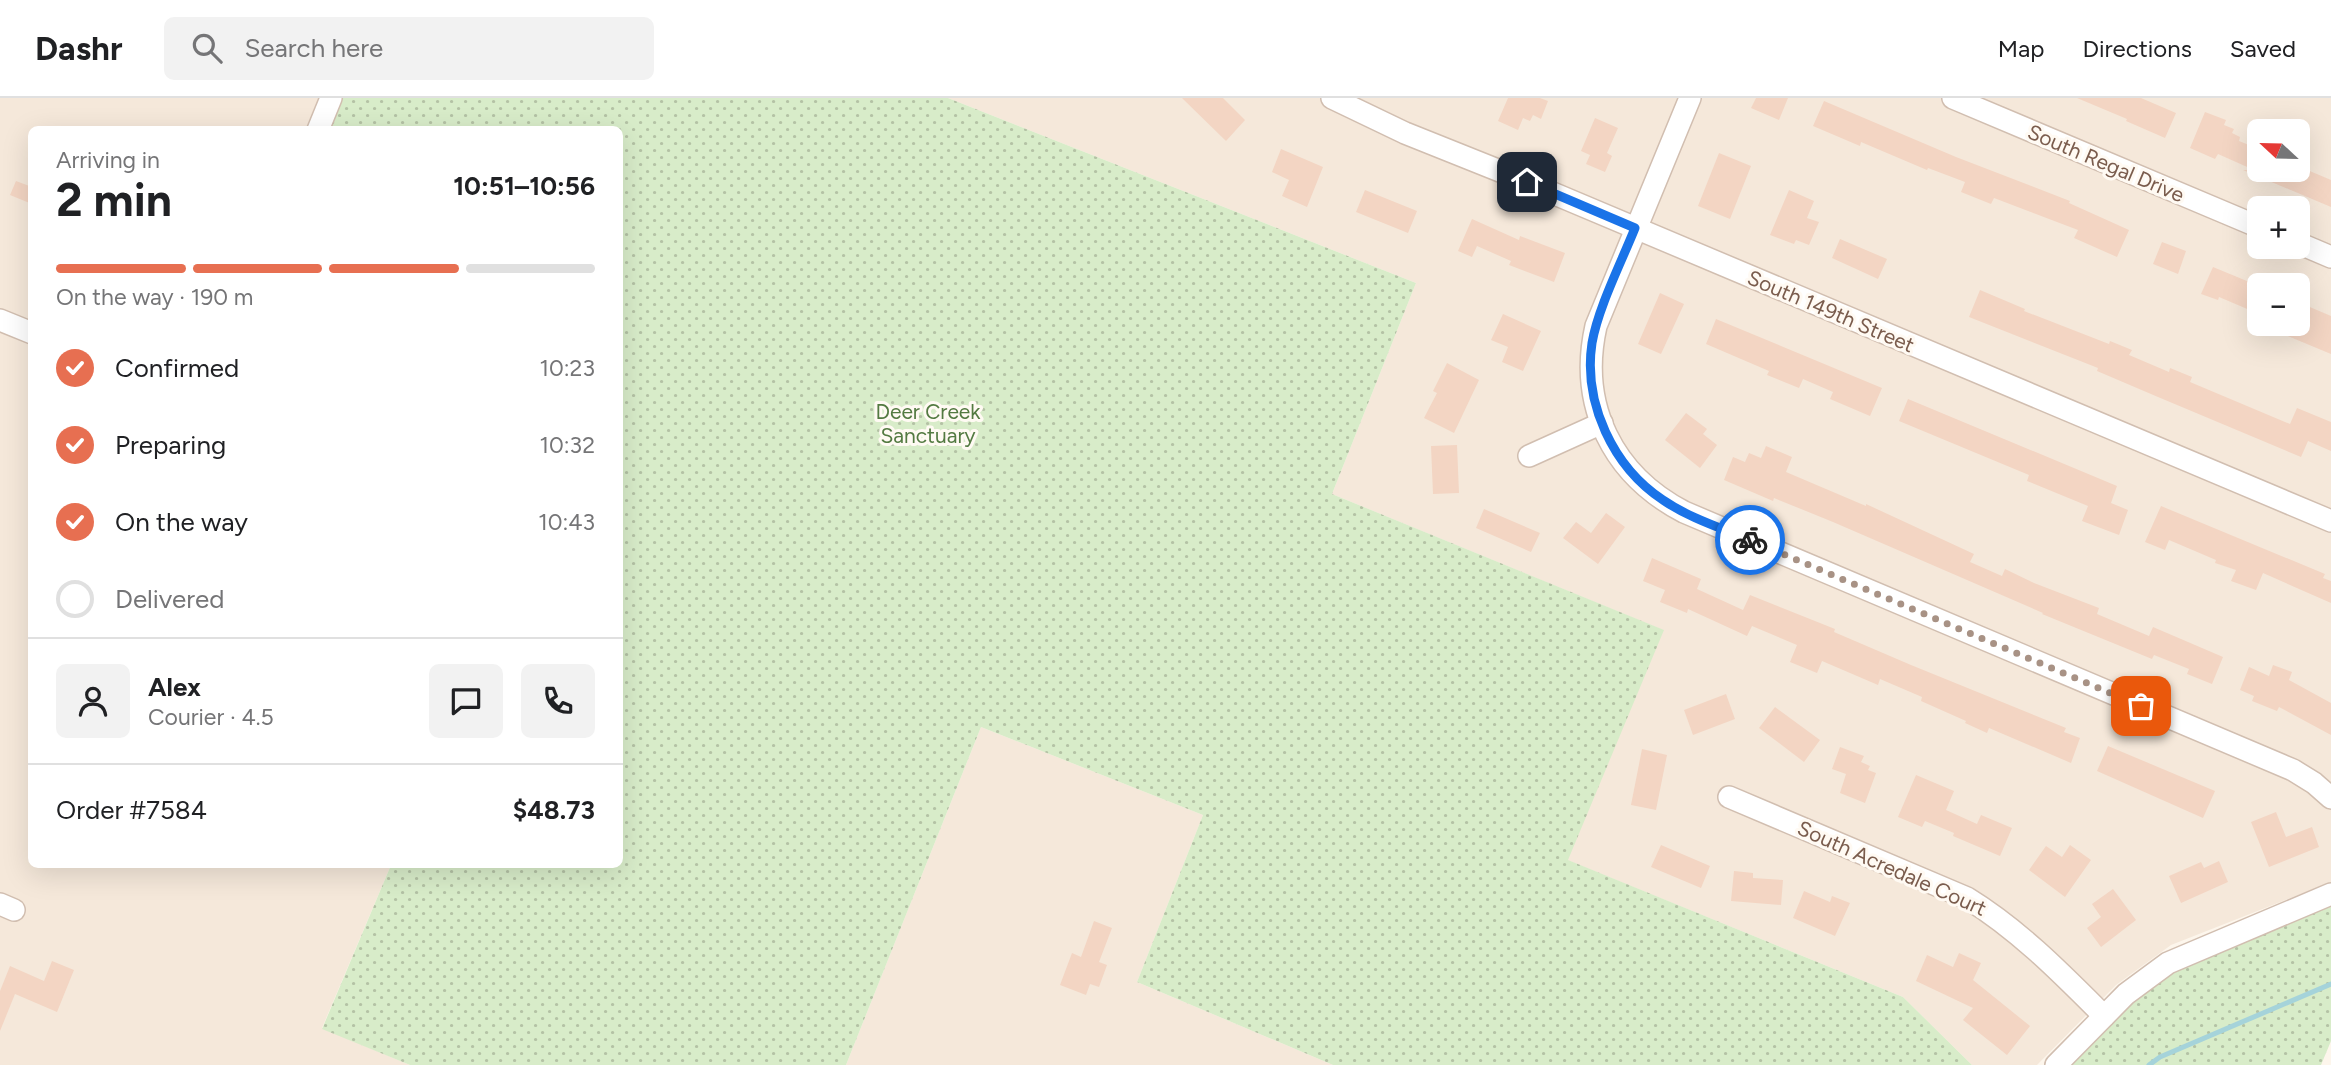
<!DOCTYPE html>
<html lang="en">
<head>
<meta charset="utf-8">
<style>
	body { margin:0; font-family:Figtree,sans-serif; background:#f2f2f2; color:#202124; height:100vh; display:flex; flex-direction:column; font-size:26px; white-space:nowrap }
	* { box-sizing:border-box; margin:0 }
	p { font-size:23px; color:#757577 }
	.icon { flex:none; width:38px; height:38px; fill:none; stroke:currentColor; stroke-width:2; stroke-linecap:round; stroke-linejoin:round }
	.map { position:relative; flex:1; overflow:hidden }
	.side { position:absolute; left:28px; top:28px; width:595px; height:742px; display:flex; flex-direction:column; background:#fff; border-radius:10px; box-shadow:0 7px 28px #0002 }
	.side>* { flex:none }
	.needle { width:46px; rotate:292deg }
	.controls { position:absolute; left:2247px; top:21px; display:grid; gap:14px }
	.controls a { display:grid; place-items:center; width:63px; height:63px; border-radius:10px; background:#fff; box-shadow:0 7px 28px #0002; font-size:35px }
	.pin { position:absolute; display:grid; place-items:center; width:60px; height:60px; color:#fff; margin:-30px; border-radius:14px; box-shadow:0 4px 10px #0006 }
	.courier { position:absolute; display:grid; place-items:center; width:70px; height:70px; margin:-35px; border:5px solid #1a73e8; border-radius:50%; background:#fff; color:#222; box-shadow:0 2px 9px #0007 }
	.summary em { font-style:normal; font-weight:700 }
	.summary div { display:flex; flex-direction:column-reverse }
	.summary { display:flex; align-items:center; justify-content:space-between; height:119px; padding:0 28px }
	h1 { font-size:46px; font-weight:700; line-height:52px }
	.bar { display:grid; grid-template-columns:repeat(4,1fr); gap:10px 7px; align-content:center; height:84px; padding:0 28px }
	.bar i { height:9px; border-radius:5px; background:#e0e0e0 }
	.bar .selected { background:#e76f51 }
	.bar p { grid-column:span 4 }
	.line { display:flex; align-items:center; gap:18px; padding:0 28px; border-top:2px solid #e0e0e0 }
	.line div { flex:1 }
	.round { display:grid; place-items:center; flex:none; width:74px; height:74px; border-radius:10px; background:#f2f2f2 }
	ol { padding:0 28px; list-style:none }
	li { display:flex; align-items:center; gap:21px; height:77px }
	li p { margin-inline-start:auto }
	li .icon { padding:7px; border-radius:50%; background:#e76f51; color:#fff; stroke-width:4 }
	li:last-child { color:#757577 }
	li i { width:38px; height:38px; border:4px solid #e0e0e0; border-radius:50% }
	header { display:flex; align-items:center; gap:42px; box-sizing:border-box; height:98px; padding:0 35px; background:#fff; border-bottom:2px solid #e0e0e0 }
	header strong { font-size:33px }
	nav { display:flex; gap:38px; margin-inline-start:auto; font-size:24px }
	.search { width:490px; height:63px; background:#f2f2f2; display:flex; align-items:center; gap:18px; box-sizing:border-box; padding:0 24px; border-radius:10px; color:#757577; font-size:26px }
	.map>svg:first-child { display:block }
</style>
</head>
<body>
<header>
<strong>Dashr</strong>
<div class="search"><svg class="icon" aria-label="search" viewBox="0 0 24 24"><circle cx="10" cy="10" r="6"/><path d="M15 15l6 6"/></svg>Search here</div>
<nav><a>Map</a><a>Directions</a><a>Saved</a></nav>
</header>
<div class="map">
<svg width="2331" height="967" viewBox="0 0 2331 967">
	<defs>
		<pattern id="park-dots" width="8" height="8" patternUnits="userSpaceOnUse" patternTransform="scale(1.75)"><rect width="8" height="8" fill="#d8ecc9"/><path d="M2 2h.1M6 6h.1" fill="none" stroke="#b4c2a5" stroke-width="1.8" stroke-linecap="round"/></pattern>
	</defs>
	<rect width="100%" height="100%" fill="#fdf6ec"/>
	<g fill="#f5e8da" fill-rule="evenodd">
		<polygon points="0,0 319,0 307,31 32,32 32,766 391,767 322,930 410,967 0,967"/>
		<path d="M948,0h1383v784l-160,63 -55,40 -79,80h-65l-69,-68 -336,-137 96,-230 -331,-136 84,-211zM2259,33h39v39h-39zM2259,110h39v39h-39zM2259,187h39v39h-39z"/>
		<polygon points="981,629 1203,717 1137,884 1333,967 846,967"/>
	</g>
	<g fill="url(#park-dots)">
		<polygon points="339,0 948,0 1416,185 1332,396 1664,532 1568,762 1903,899 1972,967 1333,967 1137,884 1203,717 981,629 846,967 410,967 322,931 391,767 620,766 620,32 326,31"/>
		<polygon points="2331,807 2331,943 2321,967 2066,967 2155,880"/>
	</g>
	<g fill="none" stroke-linecap="round" stroke-linejoin="round">
		<polyline stroke="#a5d3da" stroke-width="5" points="2149,967 2160,959 2331,886"/>
	</g>
	<g fill="#f3d5c3">
		<polygon points="1182,0 1223,0 1245,22 1226,43"/>
		<polygon points="1508,0 1540,0 1548,3 1541,21 1533,17 1530,23 1523,20 1518,32 1498,23"/>
		<polygon points="1756,0 1788,0 1779,22 1751,10"/>
		<polygon points="2077,0 2141,0 2176,15 2165,40 2126,23 2127,21"/>
		<polygon points="1824,3 1956,59 2070,103 2069,105 2129,132 2117,159 2074,140 2078,132 1994,100 1991,106 1961,94 1965,84 1928,70 1927,72 1861,44 1860,48 1813,28"/>
		<polygon points="2205,14 2226,22 2224,27 2234,31 2232,35 2240,39 2239,43 2259,51 2259,72 2298,72 2298,68 2331,82 2331,109 2243,72 2254,72 2218,56 2215,61 2190,50"/>
		<polygon points="1595,20 1618,30 1607,55 1612,58 1605,74 1586,66 1590,57 1581,53"/>
		<polygon points="1281,51 1323,69 1307,109 1282,98 1289,82 1272,74"/>
		<polygon points="1719,55 1751,68 1730,121 1698,108"/>
		<polygon points="16,83 32,89 32,106 10,97"/>
		<polygon points="1365,92 1417,113 1408,135 1356,114"/>
		<polygon points="1789,92 1814,103 1807,120 1819,124 1809,147 1796,142 1794,146 1770,137"/>
		<polygon points="1472,121 1519,142 1520,138 1565,155 1554,184 1509,167 1511,163 1477,148 1472,159 1458,153"/>
		<polygon points="1840,141 1887,161 1878,181 1832,160"/>
		<polygon points="2162,144 2186,153 2178,176 2153,166"/>
		<polygon points="2213,169 2259,188 2259,216 2219,199 2218,202 2201,196"/>
		<polygon points="1980,192 2025,211 2024,213 2109,246 2110,243 2132,252 2129,257 2169,274 2170,270 2192,279 2190,284 2290,326 2297,310 2331,324 2331,353 2308,343 2301,359 2158,299 2097,273 2098,270 1969,219"/>
		<polygon points="1660,195 1684,206 1661,256 1638,246"/>
		<polygon points="2298,204 2331,218 2331,256 2259,226 2298,226"/>
		<polygon points="1503,216 1541,233 1523,273 1502,264 1508,249 1491,242"/>
		<polygon points="1716,221 1882,290 1870,318 1830,301 1833,294 1803,281 1799,290 1767,277 1769,273 1706,246"/>
		<polygon points="1447,265 1479,282 1454,335 1424,320 1437,295 1433,293"/>
		<polygon points="1908,301 2117,388 2111,405 2128,412 2119,437 2082,423 2088,408 2027,383 2029,377 1899,323"/>
		<polygon points="1686,315 1707,331 1703,336 1717,347 1700,370 1665,342"/>
		<polygon points="1457,347 1459,395 1433,396 1431,348"/>
		<polygon points="1766,348 1792,359 1786,374 1866,408 1866,406 1974,456 1970,464 2002,478 2005,471 2034,485 2099,510 2097,516 2149,538 2153,529 2223,559 2212,586 2187,576 2189,571 2154,557 2152,561 2042,516 2043,515 1833,424 1774,400 1773,403 1724,382 1733,359 1745,364 1749,355 1761,360"/>
		<polygon points="2161,408 2325,476 2323,480 2331,483 2331,505 2263,475 2256,492 2231,483 2236,472 2215,465 2216,462 2169,442 2165,452 2145,444"/>
		<polygon points="1484,411 1540,435 1531,454 1476,430"/>
		<polygon points="1606,415 1625,429 1598,466 1563,440 1576,424 1591,435"/>
		<polygon points="1652,460 1701,481 1697,491 1743,512 1750,497 1835,531 1834,534 1911,567 2066,630 2064,634 2080,640 2071,665 1989,630 1987,635 1965,625 1966,623 1921,603 1922,599 1880,581 1878,587 1822,563 1817,575 1790,564 1797,547 1752,528 1747,538 1688,511 1687,515 1660,504 1665,492 1643,483"/>
		<polygon points="2273,567 2292,574 2289,582 2331,605 2331,637 2279,609 2277,613 2252,603 2254,598 2240,592 2249,569 2269,578"/>
		<polygon points="1726,596 1735,621 1693,637 1684,612"/>
		<polygon points="1775,609 1820,642 1804,664 1759,630"/>
		<polygon points="2108,648 2215,693 2203,720 2097,673"/>
		<polygon points="1840,649 1864,658 1861,664 1870,668 1868,672 1876,675 1865,705 1840,695 1846,676 1832,671"/>
		<polygon points="1642,651 1667,657 1656,712 1631,707"/>
		<polygon points="1916,677 1954,693 1946,712 1977,726 1981,717 2012,730 2000,758 1953,738 1954,735 1925,723 1922,729 1898,719"/>
		<polygon points="2276,714 2286,739 2312,729 2319,749 2269,769 2251,724"/>
		<polygon points="1661,747 1710,768 1701,790 1651,769"/>
		<polygon points="2070,747 2091,762 2065,799 2029,772 2046,748 2062,759"/>
		<polygon points="2219,763 2228,784 2181,805 2169,778 2201,764 2204,770"/>
		<polygon points="1734,773 1753,775 1753,780 1783,782 1781,807 1731,803"/>
		<polygon points="2113,791 2136,822 2101,849 2087,830 2101,819 2092,806"/>
		<polygon points="1804,793 1830,804 1832,798 1850,805 1835,838 1793,820"/>
		<polygon points="1094,823 1112,830 1099,864 1107,867 1099,889 1090,886 1086,897 1060,887 1072,855 1081,859"/>
		<polygon points="1959,855 1981,865 1973,882 2030,928 2007,957 1963,922 1973,910 1916,883 1927,857 1953,869"/>
		<polygon points="52,863 74,872 57,914 15,896 0,933 0,893 10,868 44,883"/>
	</g>
	<g fill="none" stroke-linecap="round" stroke-linejoin="round">
		<defs>
			<g id="street">
				<polyline points="1332,0 1405,35 1505,75 2331,423"/>
				<path d="M1690,0l-94,228c-18,80 17,149 88,186l609,258 21,13 17,15"/>
				<polyline points="1953,0 2259,129"/>
				<polyline points="318,32 331,0"/>
				<polyline points="2298,145 2331,159"/>
				<polyline points="0,222 32,235"/>
				<polyline points="1529,358 1602,325"/>
				<path d="M1729,699l238,101c52,32 94,75 137,118"/>
				<polyline points="0,806 14,812"/>
				<polyline points="2056,967 2126,896 2168,865 2331,796"/>
			</g>
		</defs>
		<use href="#street" stroke="#d1beb0" stroke-width="24"/>
		<use href="#street" stroke="#fff" stroke-width="21"/>
	</g>
	<g fill="none" stroke-linecap="round" stroke-linejoin="round">
		<polyline stroke="#a89285" stroke-width="7" stroke-dasharray="0 12.6" points="1750,442 2141,608"/>
		<path stroke="#1a73e8" stroke-width="9" d="M1527,84l108,46c-14,35 -37,80 -43,115 -9,60 21,124 71,157 26,18 58,28 87,40"/>
	</g>
	<g text-anchor="middle" dominant-baseline="central" stroke-width="6" stroke-linejoin="round" paint-order="stroke">
		<g font-size="21" fill="#7a5c4d" stroke="#fffaf3">
			<text transform="translate(2106 65) rotate(23)">South Regal Drive</text>
			<text transform="translate(1831 213) rotate(23)">South 149th Street</text>
			<text transform="translate(1892 770) rotate(24)">South Acredale Court</text>
		</g>
		<g font-size="21" fill="#537a41" stroke="#fffaf3">
			<text x="928" y="313">Deer Creek<tspan x="928" dy="24">Sanctuary</tspan></text>
		</g>
	</g>
</svg>
<div class="controls">
<a><svg class="needle" viewBox="-14 -14 28 28"><path d="M0-13l5 13h-10z" fill="#e53935"/><path d="M0 13l5-13h-10z" fill="#757577"/></svg></a>
<a>+</a>
<a>−</a>
</div>
<div class="pin" style="left:2141px;top:608px;background:#ea580c"><svg class="icon" aria-label="bag" viewBox="0 0 24 24"><path d="M5 8h14l-1 12H6zM9 8a3 3 0 0 1 6 0"/></svg></div>
<div class="pin" style="left:1527px;top:84px;background:#1f2937"><svg class="icon" aria-label="home" viewBox="0 0 24 24"><path d="M3 11l9-7 9 7M6 9v11h12V9"/></svg></div>
<div class="courier" style="left:1750px;top:442px"><svg class="icon" aria-label="bike" viewBox="0 0 24 24"><circle cx="6" cy="16" r="4"/><circle cx="18" cy="16" r="4"/><path d="M6 16l4-8h5l3 8M10 8l3 8H6M13 5h3"/></svg></div>
<section class="side">
<div class="summary"><div><h1>2 min</h1><p>Arriving in</p></div><em>10:51–10:56</em></div>
<div class="bar"><i class="selected"></i><i class="selected"></i><i class="selected"></i><i></i><p>On the way · 190 m</p></div>
<ol>
<li><svg class="icon" aria-label="check" viewBox="0 0 24 24"><path d="M5 12l5 5 9-10"/></svg>Confirmed<p>10:23</p></li>
<li><svg class="icon" aria-label="check" viewBox="0 0 24 24"><path d="M5 12l5 5 9-10"/></svg>Preparing<p>10:32</p></li>
<li><svg class="icon" aria-label="check" viewBox="0 0 24 24"><path d="M5 12l5 5 9-10"/></svg>On the way<p>10:43</p></li>
<li><i></i>Delivered</li>
</ol>
<div class="line" style="height:126px"><a class="round"><svg class="icon" aria-label="person" viewBox="0 0 24 24"><circle cx="12" cy="8" r="4"/><path d="M4 21q1-7 8-7t8 7"/></svg></a><div><b>Alex</b><p>Courier · 4.5</p></div><a class="round"><svg class="icon" aria-label="chat" viewBox="0 0 24 24"><path d="M4 5h16v11H9l-5 4z"/></svg></a><a class="round"><svg class="icon" aria-label="phone" viewBox="0 0 24 24"><path d="M5 4h4l2 5-3 2q2 4 5 5l2-3 5 2v4C11 20 4 13 5 4z"/></svg></a></div>
<div class="line" style="height:91px"><div>Order #7584</div><b>$48.73</b></div>
</section>
</div>
</body>
</html>
